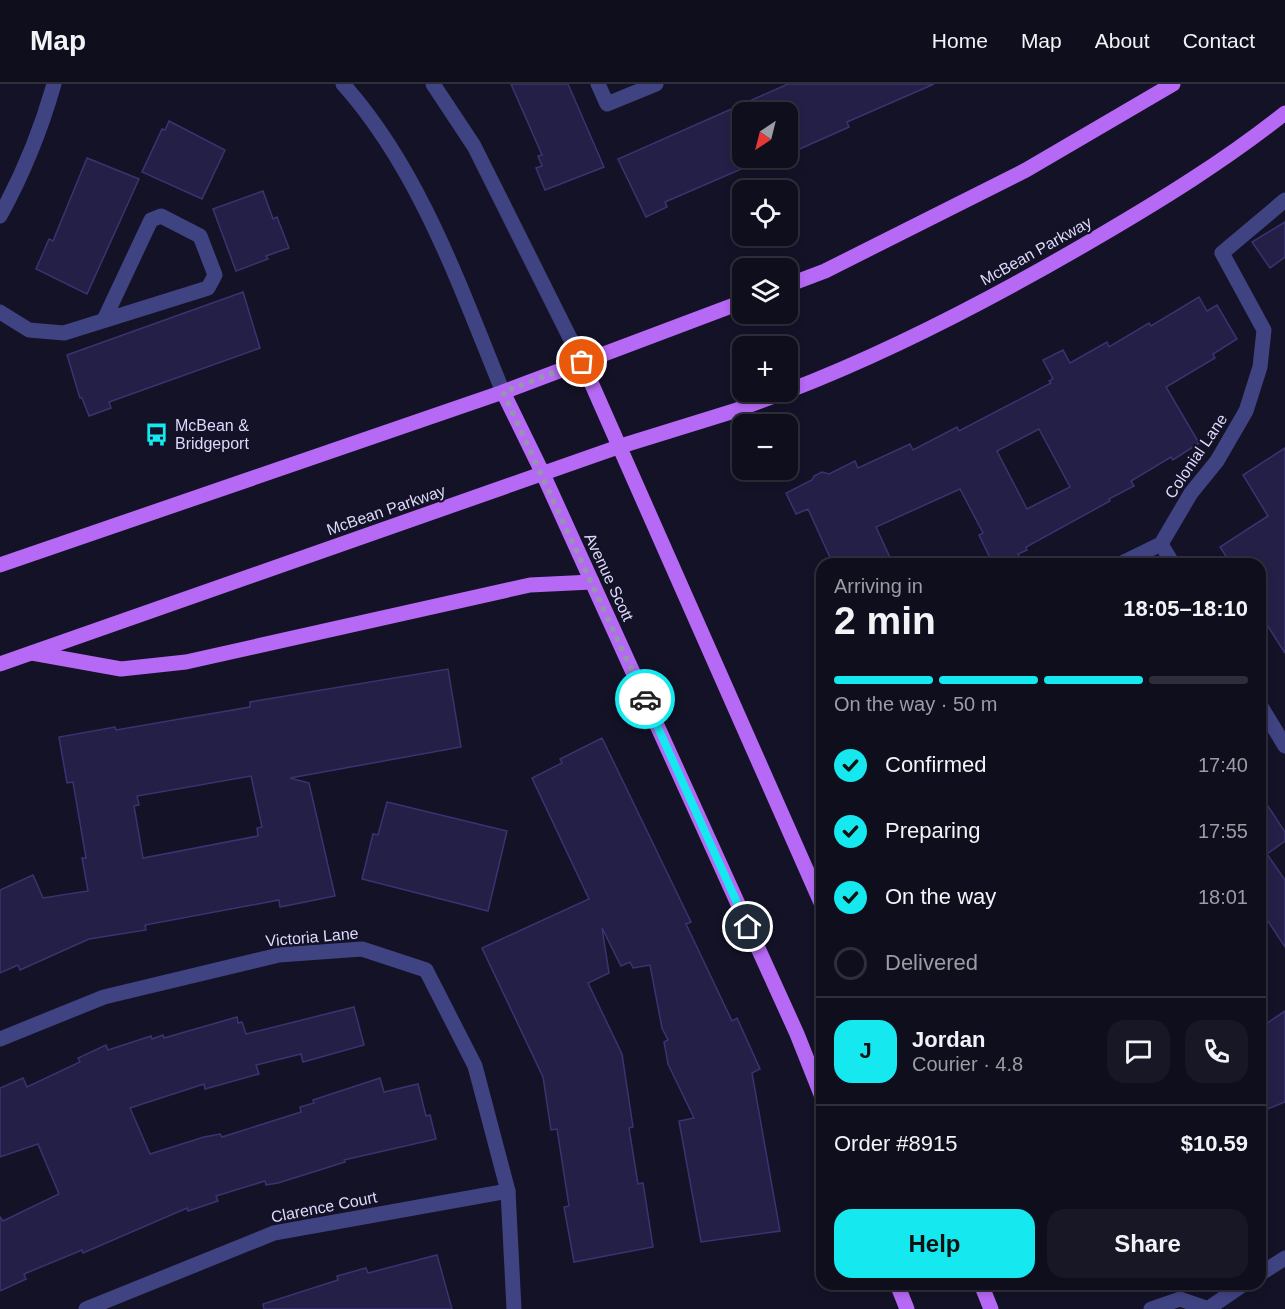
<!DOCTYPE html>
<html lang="en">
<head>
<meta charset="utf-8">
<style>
	body { margin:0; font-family:Helvetica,sans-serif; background:#181726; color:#f1f3f6; height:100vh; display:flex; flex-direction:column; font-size:22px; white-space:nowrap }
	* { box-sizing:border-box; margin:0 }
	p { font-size:20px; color:#9b9ca4 }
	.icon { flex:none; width:33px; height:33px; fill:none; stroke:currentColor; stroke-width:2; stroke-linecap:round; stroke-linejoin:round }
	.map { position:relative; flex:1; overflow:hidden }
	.panel { position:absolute; left:816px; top:474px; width:450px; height:732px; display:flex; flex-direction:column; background:#0f0e1d; border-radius:18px; box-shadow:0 3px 9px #0003,0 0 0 2px #2f2e3b }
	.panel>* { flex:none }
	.needle { width:39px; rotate:215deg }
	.fabs { position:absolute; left:732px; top:18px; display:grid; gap:12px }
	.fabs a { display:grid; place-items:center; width:66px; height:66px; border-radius:12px; background:#0f0e1d; box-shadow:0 3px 9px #0003,0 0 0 2px #2f2e3b; font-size:30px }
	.pin { position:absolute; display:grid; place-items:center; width:51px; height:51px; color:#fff; margin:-26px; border:3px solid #fff; border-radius:50%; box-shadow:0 2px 6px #0007 }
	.courier { position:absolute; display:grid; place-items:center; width:60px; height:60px; margin:-30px; border:4px solid #15e8ee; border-radius:50%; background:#fff; color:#222; box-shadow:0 2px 8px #0007 }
	.headline em { font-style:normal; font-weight:700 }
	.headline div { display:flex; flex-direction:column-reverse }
	.headline { display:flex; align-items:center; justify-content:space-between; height:102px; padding:0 18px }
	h1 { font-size:39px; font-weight:700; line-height:45px }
	.bar { display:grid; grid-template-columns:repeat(4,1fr); gap:9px 6px; align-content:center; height:72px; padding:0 18px }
	.bar i { height:8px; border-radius:4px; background:#2f2e3b }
	.bar .current { background:#15e8ee }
	.bar p { grid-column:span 4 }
	.line { display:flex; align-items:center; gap:15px; padding:0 18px; border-top:2px solid #2f2e3b }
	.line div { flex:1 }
	.round { display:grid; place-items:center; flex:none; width:63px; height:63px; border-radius:18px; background:#181726 }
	ol { padding:0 18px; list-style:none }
	li { display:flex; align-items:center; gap:18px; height:66px }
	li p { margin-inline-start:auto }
	li .icon { padding:6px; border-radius:50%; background:#15e8ee; color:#111; stroke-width:4 }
	li:last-child { color:#9b9ca4 }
	li i { width:33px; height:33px; border:3px solid #2f2e3b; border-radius:50% }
	.button { display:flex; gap:12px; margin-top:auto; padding:12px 18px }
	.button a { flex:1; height:69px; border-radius:18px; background:#15e8ee; color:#111; font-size:24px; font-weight:700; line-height:69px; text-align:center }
	.button a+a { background:#181726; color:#f1f3f6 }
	header { display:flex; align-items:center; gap:36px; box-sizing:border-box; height:84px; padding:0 30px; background:#0f0e1d; border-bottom:2px solid #2f2e3b }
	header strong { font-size:28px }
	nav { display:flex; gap:33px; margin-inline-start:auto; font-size:21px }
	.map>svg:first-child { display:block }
</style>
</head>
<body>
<header>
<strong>Map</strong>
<nav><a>Home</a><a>Map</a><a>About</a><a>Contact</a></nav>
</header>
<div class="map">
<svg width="1285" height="1225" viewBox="0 0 1285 1225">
	<rect width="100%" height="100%" fill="#141227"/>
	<g fill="#241f46" stroke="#3b3371" stroke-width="1.5" fill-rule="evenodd">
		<polygon points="511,0 568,0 604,83 545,106 536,84 542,82 538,72 542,71"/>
		<polygon points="788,0 934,0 847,38 849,43 793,68 790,63 788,64 788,28 742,28 742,74 767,74 665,118 667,123 646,133 618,75"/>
		<polygon points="169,37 225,66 202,115 142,88 162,45 165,46"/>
		<polygon points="87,74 139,95 87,210 36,185 49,155 53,157"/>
		<polygon points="263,107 273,135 277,133 289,164 266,172 268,175 236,187 213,125"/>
		<polygon points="1285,138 1285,173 1270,184 1252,158"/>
		<polygon points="243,208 260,264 109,318 111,324 89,332 82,314 80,314 67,271"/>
		<path d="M1199,213l8,14 10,-6 20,34 -24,15 2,4 -49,29 33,56 -26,17 -2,-3 -40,24 3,5 -25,13 1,2 -84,46 1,3 -9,4 5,10h-30l-14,-29 4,-2 -23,-44 -84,38 17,37h-60l-25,-55 -12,5 -10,-21 26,-13 2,-4 8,-4 7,2 26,-13 3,7 52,-24 3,6 44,-23 2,4 92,-48 -2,-2 4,-2 -10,-19 20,-10 7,13 37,-21 2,5 40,-24 2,3zM1039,345l31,58 -43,22 -30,-58z"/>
		<polygon points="1285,364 1285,569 1260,530 1260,480 1231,480 1220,463 1268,432 1243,391"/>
		<path d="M448,585l13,78 -171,31 19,5 26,113 -55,11 -1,-7 -134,25 1,5 -57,9 -69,31 -2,-5 -18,8v-83l33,-15 10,23 45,-7 -6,-33h4l-13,-76 -6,1 -8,-46 56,-10 1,3 134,-23v-5zM251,692l11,51 -5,1 1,8 -115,22 -9,-52 5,-1 -2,-9z"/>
		<polygon points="602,654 691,838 686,840 732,937 737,934 760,985 752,989 780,1147 701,1158 679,1037 694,1034 668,980 664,958 668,956 662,944 650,881 633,884 630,878 621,882 602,844 609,889 588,899 622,970 633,1043 629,1044 638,1100 643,1099 653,1163 574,1178 564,1123 569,1122 557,1045 551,1046 543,993 482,864 589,815 532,694 562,679 560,675"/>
		<polygon points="1260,710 1285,748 1285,757 1267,770 1285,796 1285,863 1260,825"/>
		<polygon points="387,718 507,747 488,827 362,795 373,750 378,751"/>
		<polygon points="354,923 364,961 303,978 301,970 256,981 259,990 205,1005 204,1000 130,1024 150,1070 204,1053 220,1050 222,1053 301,1028 300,1023 314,1019 313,1016 380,994 384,1008 418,1000 426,1032 430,1031 436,1055 344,1076 345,1078 278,1099 266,1101 265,1097 216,1112 218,1117 188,1127 187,1124 83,1169 82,1166 24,1190 26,1195 0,1207 0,1133 3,1137 59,1110 38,1060 0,1073 0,1004 23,994 27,1003 80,978 78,974 106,961 108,966 151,952 152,955 163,951 164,954 237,933 238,939 242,938 246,950"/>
		<polygon points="1285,927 1285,1018 1260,1028 1260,944"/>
		<polygon points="437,1171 452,1225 264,1225 263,1220 338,1196 337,1192 366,1184 368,1189"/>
	</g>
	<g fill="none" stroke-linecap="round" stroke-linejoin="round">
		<g stroke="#404382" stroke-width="15">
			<path d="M343,0c77,86 117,203 160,308"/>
			<polyline points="433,0 474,62 582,278"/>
			<polyline points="598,0 607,20 656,0"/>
			<path d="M0,132c23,-42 41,-86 54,-132"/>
			<polyline points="0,228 29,246 64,249 208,204 215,191 200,152 161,132 151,136 104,236"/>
			<polyline points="1161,460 1173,480"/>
			<polyline points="1120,480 1161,460 1191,409 1217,377 1246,327 1260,283 1264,246 1222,169 1285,116"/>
			<polyline points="1260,621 1285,662"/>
			<polyline points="0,955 104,913 279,871 362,865 426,886 475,982 508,1107 514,1225"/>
			<polyline points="1260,1190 1285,1174"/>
			<polyline points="1209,1224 1244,1200"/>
			<polyline points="86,1225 274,1149 508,1107"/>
			<polyline points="1151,1225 1180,1215 1209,1225"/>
		</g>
		<g stroke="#b669f4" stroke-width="15">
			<polyline points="788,201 825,187 1026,86 1173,0"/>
			<polyline points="582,278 822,821"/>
			<path d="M788,307c107,-41 209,-95 308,-153 65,-38 130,-78 189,-125"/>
			<polyline points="503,308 543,390 797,950 822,1013"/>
			<polyline points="0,481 503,308 742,218"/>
			<polyline points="32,569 121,585 186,578 530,501 592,498"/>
			<polyline points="0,580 621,362 734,327 785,308"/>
			<polyline points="897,1200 907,1225"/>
			<polyline points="981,1200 991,1225"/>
		</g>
	</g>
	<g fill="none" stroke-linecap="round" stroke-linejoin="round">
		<polyline stroke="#9694b1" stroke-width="6" stroke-dasharray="0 10.8" points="582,278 503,308 645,615"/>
		<polyline stroke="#15e8ee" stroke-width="8" points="645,615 748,843"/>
	</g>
	<defs>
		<symbol id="bus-bare" viewBox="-9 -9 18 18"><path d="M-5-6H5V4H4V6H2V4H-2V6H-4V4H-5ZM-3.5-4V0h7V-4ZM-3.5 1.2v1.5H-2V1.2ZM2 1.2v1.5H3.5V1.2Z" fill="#15e8ee" stroke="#141227" stroke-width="2.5" paint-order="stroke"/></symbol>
	</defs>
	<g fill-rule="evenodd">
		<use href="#bus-bare" x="140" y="334" width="33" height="33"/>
	</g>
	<g text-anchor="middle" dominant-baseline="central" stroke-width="4.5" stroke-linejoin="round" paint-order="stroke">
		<g font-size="16" fill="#dcdafc" stroke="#141227">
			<text transform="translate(1036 167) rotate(-29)">McBean Parkway</text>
			<text transform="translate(1196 372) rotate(-56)">Colonial Lane</text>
			<text transform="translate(386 426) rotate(-19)">McBean Parkway</text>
			<text transform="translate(609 493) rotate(65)">Avenue Scott</text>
			<text transform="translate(312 853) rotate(-5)">Victoria Lane</text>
			<text transform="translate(324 1123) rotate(-11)">Clarence Court</text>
		</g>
		<g font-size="16" fill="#dcdafc" stroke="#141227" text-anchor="start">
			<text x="175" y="341">McBean &amp;<tspan x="175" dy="18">Bridgeport</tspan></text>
		</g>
	</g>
</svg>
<div class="fabs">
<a><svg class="needle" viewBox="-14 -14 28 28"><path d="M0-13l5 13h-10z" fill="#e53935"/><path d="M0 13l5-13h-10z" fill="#9b9ca4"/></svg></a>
<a><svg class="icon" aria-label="locate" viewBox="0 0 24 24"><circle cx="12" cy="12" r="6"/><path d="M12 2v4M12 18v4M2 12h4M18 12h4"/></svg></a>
<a><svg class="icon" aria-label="layers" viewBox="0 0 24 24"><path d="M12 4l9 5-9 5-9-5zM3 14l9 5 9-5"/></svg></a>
<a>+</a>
<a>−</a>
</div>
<div class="pin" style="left:582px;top:278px;background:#ea580c"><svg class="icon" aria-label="bag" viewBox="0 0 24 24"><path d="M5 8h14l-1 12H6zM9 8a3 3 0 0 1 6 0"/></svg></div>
<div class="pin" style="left:748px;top:843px;background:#1f2937"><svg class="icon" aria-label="home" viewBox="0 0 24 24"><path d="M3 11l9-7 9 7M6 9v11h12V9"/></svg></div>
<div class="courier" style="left:645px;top:615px"><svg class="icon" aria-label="car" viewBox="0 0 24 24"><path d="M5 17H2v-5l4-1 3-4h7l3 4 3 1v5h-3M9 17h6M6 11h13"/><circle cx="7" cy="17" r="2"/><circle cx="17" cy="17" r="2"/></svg></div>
<section class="panel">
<div class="headline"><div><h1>2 min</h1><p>Arriving in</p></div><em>18:05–18:10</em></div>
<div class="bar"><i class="current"></i><i class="current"></i><i class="current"></i><i></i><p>On the way · 50 m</p></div>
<ol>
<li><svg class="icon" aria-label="check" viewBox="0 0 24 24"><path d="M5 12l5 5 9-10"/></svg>Confirmed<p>17:40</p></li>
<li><svg class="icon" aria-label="check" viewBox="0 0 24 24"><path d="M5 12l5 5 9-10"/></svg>Preparing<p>17:55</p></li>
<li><svg class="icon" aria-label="check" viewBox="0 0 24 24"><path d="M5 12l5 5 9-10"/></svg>On the way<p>18:01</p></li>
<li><i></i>Delivered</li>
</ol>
<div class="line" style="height:108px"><b class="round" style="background:#15e8ee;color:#111">J</b><div><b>Jordan</b><p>Courier · 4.8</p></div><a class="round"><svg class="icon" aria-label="chat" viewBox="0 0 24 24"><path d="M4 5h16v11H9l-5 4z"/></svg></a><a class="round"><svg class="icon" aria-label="phone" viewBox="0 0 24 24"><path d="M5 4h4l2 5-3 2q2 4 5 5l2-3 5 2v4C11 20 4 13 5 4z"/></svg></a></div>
<div class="line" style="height:78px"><div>Order #8915</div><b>$10.59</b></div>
<div class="button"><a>Help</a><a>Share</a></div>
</section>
</div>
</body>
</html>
